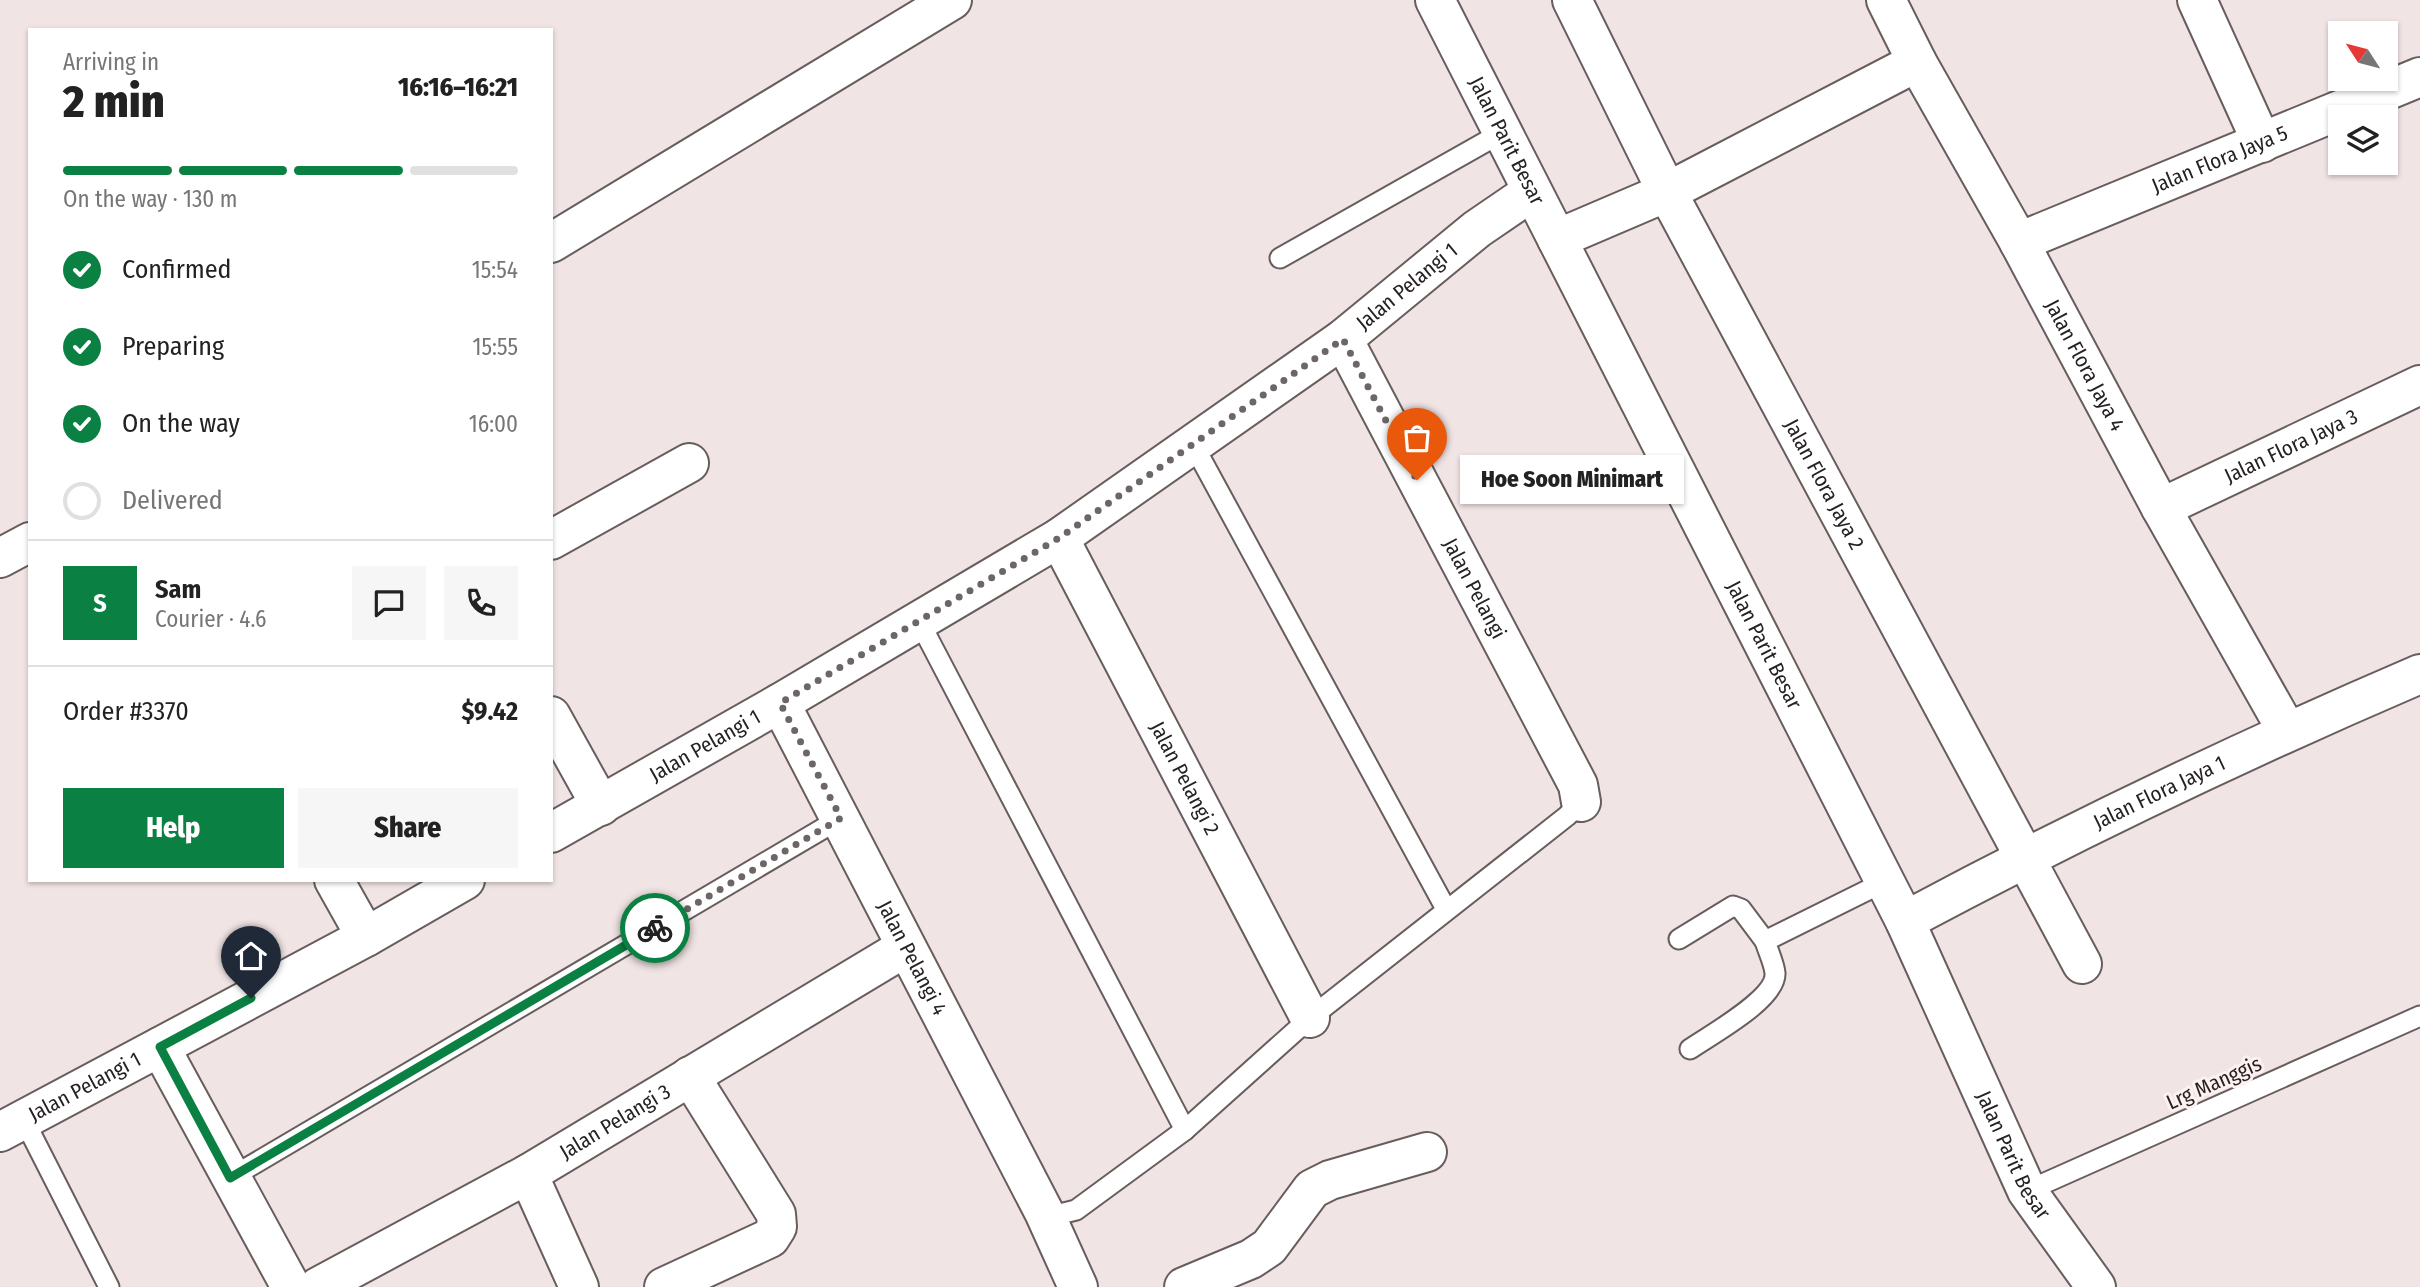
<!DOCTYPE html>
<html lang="en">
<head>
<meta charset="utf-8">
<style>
	body { margin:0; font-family:"Fira Sans Condensed",sans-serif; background:#f6f6f6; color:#222; height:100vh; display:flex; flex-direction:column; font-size:26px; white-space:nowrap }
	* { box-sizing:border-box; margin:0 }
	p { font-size:23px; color:#767676 }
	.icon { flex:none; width:38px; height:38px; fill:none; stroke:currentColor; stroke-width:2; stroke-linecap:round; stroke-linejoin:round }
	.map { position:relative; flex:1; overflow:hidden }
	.sheet { position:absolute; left:28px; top:28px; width:525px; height:854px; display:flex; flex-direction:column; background:#fff; border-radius:0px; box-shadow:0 2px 5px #0004 }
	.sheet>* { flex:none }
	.needle { width:46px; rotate:306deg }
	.buttons { position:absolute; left:2328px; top:21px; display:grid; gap:14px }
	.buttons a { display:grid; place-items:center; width:70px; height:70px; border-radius:0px; background:#fff; box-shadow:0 2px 5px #0004; font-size:35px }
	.pin { position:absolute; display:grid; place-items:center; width:60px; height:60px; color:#fff; margin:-72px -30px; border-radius:50% 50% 50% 0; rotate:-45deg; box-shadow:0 0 7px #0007 }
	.pin .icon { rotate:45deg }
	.courier { position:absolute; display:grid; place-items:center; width:70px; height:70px; margin:-35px; border:5px solid #0b8043; border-radius:50%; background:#fff; color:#222; box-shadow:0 2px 9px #0007 }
	.bubble { position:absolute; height:49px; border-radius:0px; background:#fff; box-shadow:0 2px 5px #0004; font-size:23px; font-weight:800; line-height:49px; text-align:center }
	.head em { font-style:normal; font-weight:800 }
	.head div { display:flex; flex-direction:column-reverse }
	.head { display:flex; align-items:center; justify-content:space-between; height:119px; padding:0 35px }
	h1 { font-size:46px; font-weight:800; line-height:52px }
	.bar { display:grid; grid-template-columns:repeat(4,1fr); gap:10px 7px; align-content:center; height:84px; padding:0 35px }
	.bar i { height:9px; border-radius:5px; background:#e0e0e0 }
	.bar .on { background:#0b8043 }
	.bar p { grid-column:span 4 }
	.line { display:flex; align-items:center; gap:18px; padding:0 35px; border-top:2px solid #e0e0e0 }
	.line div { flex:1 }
	.round { display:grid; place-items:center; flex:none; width:74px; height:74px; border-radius:0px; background:#f6f6f6 }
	ol { padding:0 35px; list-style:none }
	li { display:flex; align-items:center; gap:21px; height:77px }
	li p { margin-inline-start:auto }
	li .icon { padding:7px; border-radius:50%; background:#0b8043; color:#fff; stroke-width:4 }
	li:last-child { color:#767676 }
	li i { width:38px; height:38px; border:4px solid #e0e0e0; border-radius:50% }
	.button { display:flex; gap:14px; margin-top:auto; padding:14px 35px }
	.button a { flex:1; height:80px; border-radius:0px; background:#0b8043; color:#fff; font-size:28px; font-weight:800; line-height:80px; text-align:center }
	.button a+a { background:#f6f6f6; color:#222 }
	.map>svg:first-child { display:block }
</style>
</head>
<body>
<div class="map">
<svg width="2420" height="1287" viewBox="0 0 2420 1287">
	<rect width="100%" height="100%" fill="#f1e4e4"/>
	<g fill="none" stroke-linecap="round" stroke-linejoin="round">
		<defs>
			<g id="service">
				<polyline points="1280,258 1503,132"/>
				<polyline points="1194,446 1446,909"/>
				<polyline points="919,621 1185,1130"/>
				<polyline points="1679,939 1733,906 1741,909 1765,941"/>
				<path d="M1690,1049c20,-14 87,-50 85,-76 -1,-10 -7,-22 -10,-32l119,-59"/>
				<polyline points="24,1120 109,1287"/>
				<polyline points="230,1178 841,818"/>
				<polyline points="2027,1191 2420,1016"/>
				<polyline points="1044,1212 1060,1214 1076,1210 1185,1130 1310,1018 1567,816 1581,802"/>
			</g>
			<g id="minor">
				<path id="s1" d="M1572,0l95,192 415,772"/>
				<path id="s2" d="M1886,0l31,62 102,180 142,266 126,223"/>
				<polyline points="2197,0 2262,143"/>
				<polyline points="1557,239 1667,192 1917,62"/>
				<path id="s3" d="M2019,242l401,-165"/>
				<polyline points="551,243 952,0"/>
				<path id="s4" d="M1343,339l235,446 3,17"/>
				<path id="s5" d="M2161,508l259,-123"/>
				<path id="s6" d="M1059,538l251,480"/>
				<polyline points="551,540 689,463"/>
				<polyline points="0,558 30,542"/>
				<path id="s7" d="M780,703l264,509 34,75"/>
				<polyline points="551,716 601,806"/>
				<path id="s8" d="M551,833l229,-130 279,-165 284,-199 134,-110 41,-28 13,-11"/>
				<polyline points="334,880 366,937"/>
				<path id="s9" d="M1905,921c168,-90 340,-172 515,-247"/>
				<polyline points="160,1047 291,1287"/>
				<path id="s10" d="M0,1132l366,-195 99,-57"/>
				<polyline points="528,1174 579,1287"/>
				<path id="s11" d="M318,1287l210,-113 378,-227"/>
				<polyline points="664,1287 770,1238 777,1227 776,1214 690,1076"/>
				<polyline points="1184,1287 1251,1259 1269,1247 1312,1189 1330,1180 1427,1152"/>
			</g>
			<g id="tertiary">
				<path id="s12" d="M1435,0l470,921 122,270 69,96"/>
			</g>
		</defs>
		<use href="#service" stroke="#685d5d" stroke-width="23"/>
		<use href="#minor" stroke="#685d5d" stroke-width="42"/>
		<use href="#tertiary" stroke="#685d5d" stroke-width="42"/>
		<use href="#service" stroke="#fff" stroke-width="19"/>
		<use href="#minor" stroke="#fff" stroke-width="38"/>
		<use href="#tertiary" stroke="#fff" stroke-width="38"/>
	</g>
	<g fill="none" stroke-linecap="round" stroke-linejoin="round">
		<polyline stroke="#6d6666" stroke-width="7" stroke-dasharray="0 12.6" points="655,928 841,818 780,703 1059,538 1343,339 1417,480"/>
		<polyline stroke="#0b8043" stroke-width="9" points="251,998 160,1047 230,1178 655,928"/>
	</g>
	<g text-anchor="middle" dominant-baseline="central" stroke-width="6" stroke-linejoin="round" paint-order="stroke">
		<g font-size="21" fill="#262222" stroke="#fef1f1">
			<text stroke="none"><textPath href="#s12" startOffset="158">Jalan Parit Besar</textPath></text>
			<text stroke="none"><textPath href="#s3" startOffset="217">Jalan Flora Jaya 5</textPath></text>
			<text stroke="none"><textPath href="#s8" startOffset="1017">Jalan Pelangi 1</textPath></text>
			<text stroke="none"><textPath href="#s2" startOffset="416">Jalan Flora Jaya 4</textPath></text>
			<text stroke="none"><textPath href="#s5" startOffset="144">Jalan Flora Jaya 3</textPath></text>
			<text stroke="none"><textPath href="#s1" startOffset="546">Jalan Flora Jaya 2</textPath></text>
			<text stroke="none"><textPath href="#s4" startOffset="282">Jalan Pelangi</textPath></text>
			<text stroke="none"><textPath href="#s12" startOffset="724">Jalan Parit Besar</textPath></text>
			<text stroke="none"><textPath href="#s8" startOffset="177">Jalan Pelangi 1</textPath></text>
			<text stroke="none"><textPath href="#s6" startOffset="271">Jalan Pelangi 2</textPath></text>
			<text stroke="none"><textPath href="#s9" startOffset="285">Jalan Flora Jaya 1</textPath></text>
			<text stroke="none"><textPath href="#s7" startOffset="287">Jalan Pelangi 4</textPath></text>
			<text transform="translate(2214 1083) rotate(-24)">Lrg Manggis</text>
			<text stroke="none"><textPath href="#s10" startOffset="96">Jalan Pelangi 1</textPath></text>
			<text stroke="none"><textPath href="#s11" startOffset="340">Jalan Pelangi 3</textPath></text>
			<text stroke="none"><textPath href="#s12" startOffset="1292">Jalan Parit Besar</textPath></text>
		</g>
	</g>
</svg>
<div class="buttons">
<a><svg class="needle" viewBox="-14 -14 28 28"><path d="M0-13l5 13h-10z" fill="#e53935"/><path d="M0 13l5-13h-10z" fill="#767676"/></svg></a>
<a><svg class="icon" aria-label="layers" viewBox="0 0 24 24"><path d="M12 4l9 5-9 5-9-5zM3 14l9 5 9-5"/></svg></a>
</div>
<div class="pin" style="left:1417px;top:480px;background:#ea580c"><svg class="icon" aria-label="bag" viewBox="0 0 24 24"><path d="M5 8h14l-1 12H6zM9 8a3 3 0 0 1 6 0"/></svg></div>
<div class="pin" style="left:251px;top:998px;background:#1f2937"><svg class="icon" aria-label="home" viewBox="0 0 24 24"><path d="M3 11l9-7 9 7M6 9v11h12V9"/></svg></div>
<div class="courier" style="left:655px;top:928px"><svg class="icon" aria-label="bike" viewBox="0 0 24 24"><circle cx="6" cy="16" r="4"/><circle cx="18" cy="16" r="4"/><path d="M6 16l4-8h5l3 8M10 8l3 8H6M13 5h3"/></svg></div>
<div class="bubble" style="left:1460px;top:455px;width:224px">Hoe Soon Minimart</div>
<section class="sheet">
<div class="head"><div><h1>2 min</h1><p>Arriving in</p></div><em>16:16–16:21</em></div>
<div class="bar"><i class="on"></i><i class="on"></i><i class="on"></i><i></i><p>On the way · 130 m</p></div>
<ol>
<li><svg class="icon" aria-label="check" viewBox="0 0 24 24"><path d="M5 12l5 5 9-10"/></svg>Confirmed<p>15:54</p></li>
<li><svg class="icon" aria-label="check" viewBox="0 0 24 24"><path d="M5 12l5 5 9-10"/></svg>Preparing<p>15:55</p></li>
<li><svg class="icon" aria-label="check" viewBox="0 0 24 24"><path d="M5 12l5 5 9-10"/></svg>On the way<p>16:00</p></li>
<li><i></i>Delivered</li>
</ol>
<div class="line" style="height:126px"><b class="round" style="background:#0b8043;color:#fff">S</b><div><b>Sam</b><p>Courier · 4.6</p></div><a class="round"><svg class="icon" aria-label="chat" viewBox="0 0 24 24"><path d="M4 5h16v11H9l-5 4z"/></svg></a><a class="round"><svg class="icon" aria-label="phone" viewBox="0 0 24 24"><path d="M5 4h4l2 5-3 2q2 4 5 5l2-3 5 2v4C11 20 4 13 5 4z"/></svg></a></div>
<div class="line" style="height:91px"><div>Order #3370</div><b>$9.42</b></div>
<div class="button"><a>Help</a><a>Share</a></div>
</section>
</div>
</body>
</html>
